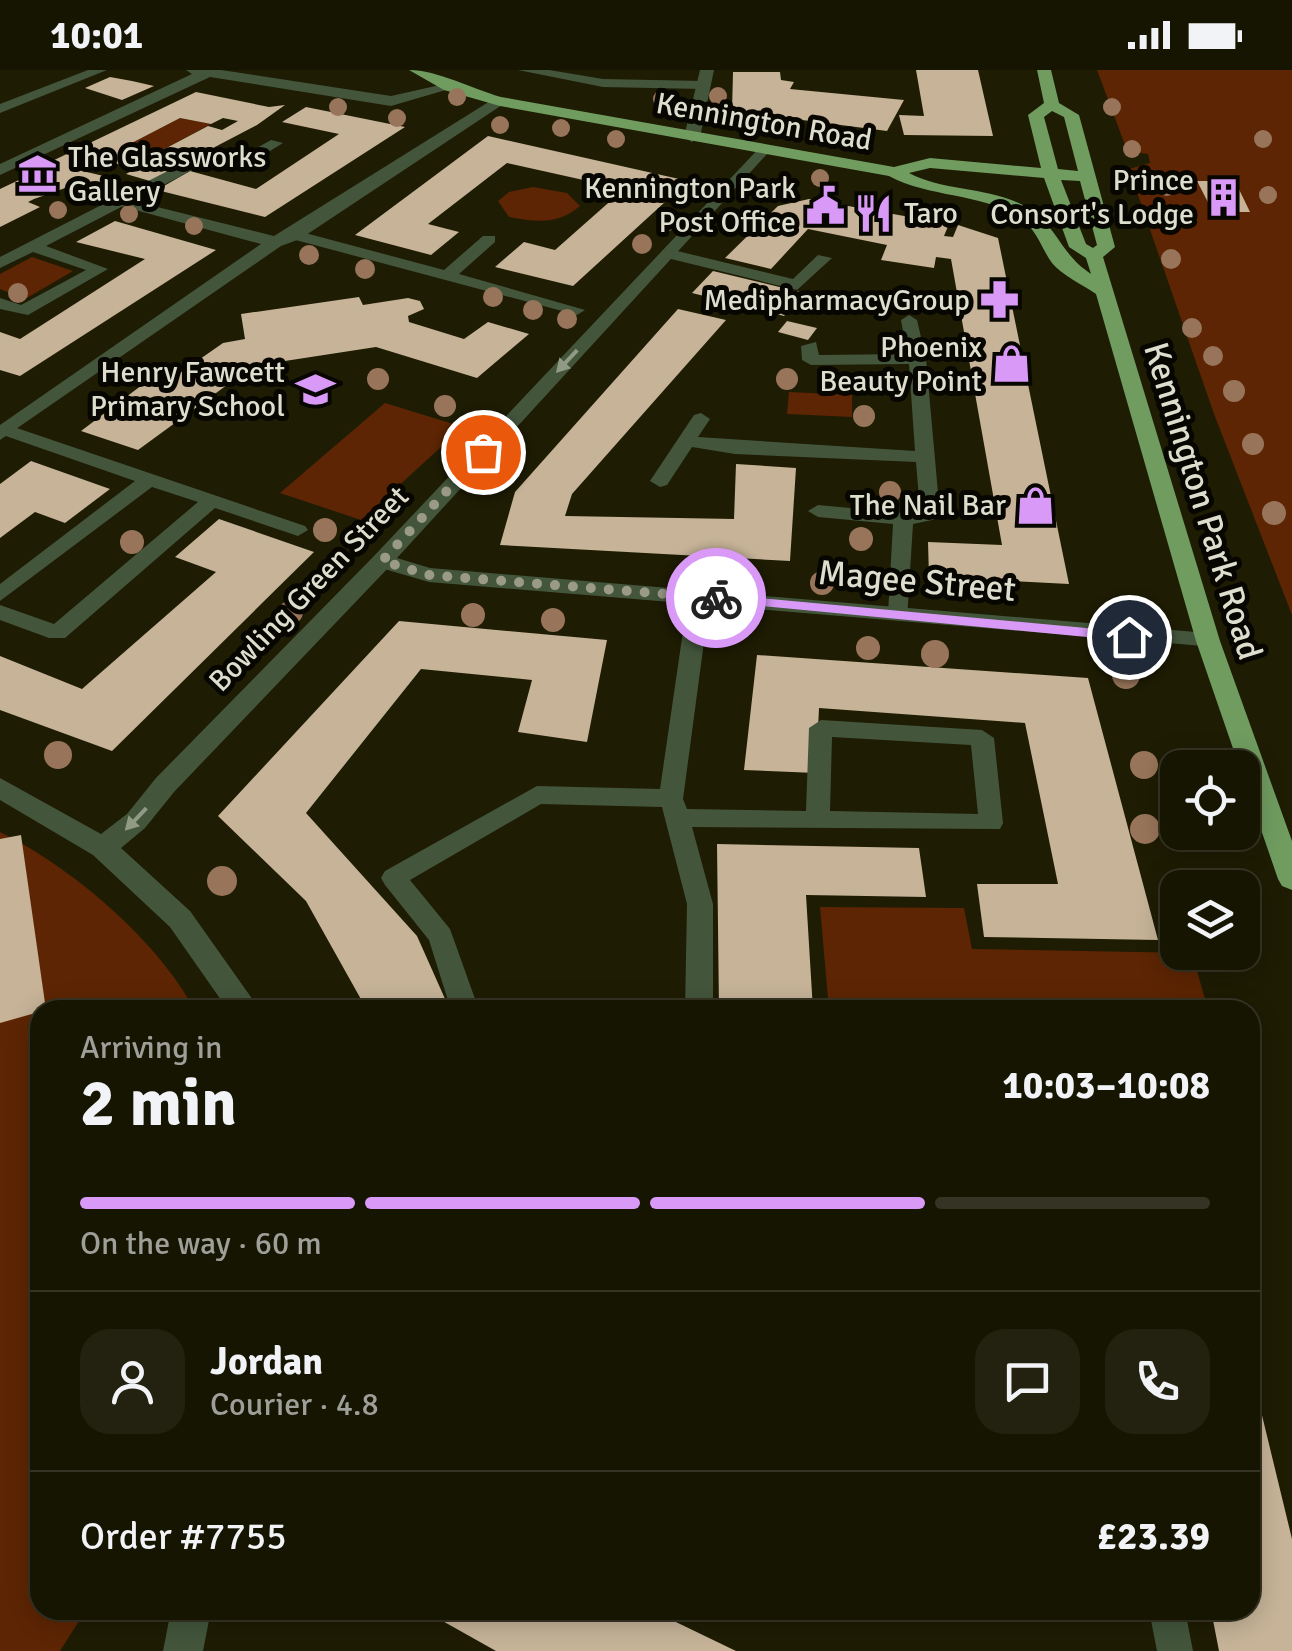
<!DOCTYPE html>
<html lang="en">
<head>
<meta charset="utf-8">
<style>
	body { margin:0; font-family:Signika,sans-serif; background:#232211; color:#f1f3f6; height:100vh; display:flex; flex-direction:column; font-size:38px; white-space:nowrap }
	* { box-sizing:border-box; margin:0 }
	p { font-size:32px; color:#9e9f99 }
	.icon { flex:none; width:55px; height:55px; fill:none; stroke:currentColor; stroke-width:2; stroke-linecap:round; stroke-linejoin:round }
	.map { position:relative; flex:1; overflow:hidden }
	.details { position:absolute; left:30px; top:930px; width:1230px; height:620px; display:flex; flex-direction:column; background:#161502; border-radius:30px; box-shadow:0 5px 25px #0003,0 0 0 2px #353424 }
	.details>* { flex:none }
	.tools { position:absolute; left:1160px; top:680px; display:grid; gap:20px }
	.tools a { display:grid; place-items:center; width:100px; height:100px; border-radius:20px; background:#161502; box-shadow:0 5px 25px #0003,0 0 0 2px #353424; font-size:50px }
	.pin { position:absolute; display:grid; place-items:center; width:85px; height:85px; color:#fff; margin:-42px; border:5px solid #fff; border-radius:50%; box-shadow:0 2px 10px #0007 }
	.courier { position:absolute; display:grid; place-items:center; width:100px; height:100px; margin:-50px; border:8px solid #d99af7; border-radius:50%; background:#fff; color:#222; box-shadow:0 2px 12px #0007 }
	.head em { font-style:normal; font-weight:700 }
	.head div { display:flex; flex-direction:column-reverse }
	.head { display:flex; align-items:center; justify-content:space-between; height:170px; padding:0 50px }
	h1 { font-size:65px; font-weight:700; line-height:75px }
	.bar { display:grid; grid-template-columns:repeat(4,1fr); gap:15px 10px; align-content:center; height:120px; padding:0 50px }
	.bar i { height:12px; border-radius:8px; background:#353424 }
	.bar .active { background:#d99af7 }
	.bar p { grid-column:span 4 }
	.line { display:flex; align-items:center; gap:25px; padding:0 50px; border-top:2px solid #353424 }
	.line div { flex:1 }
	.round { display:grid; place-items:center; flex:none; width:105px; height:105px; border-radius:30px; background:#232211 }
	.status { display:flex; justify-content:space-between; align-items:center; height:70px; padding:0 50px; background:#161502; direction:ltr }
	.status svg { height:28px; fill:currentColor }
	.map>svg:first-child { display:block }
</style>
</head>
<body>
<div class="status"><b>10:01</b><svg viewBox="0 0 49 12"><path d="M0 12V9h3v3zM5 12V6h3v6zM10 12V3h3v9zM15 12V0h3v12zM26 1h20v11H26zM47 4h2v5h-2z"/></svg></div>
<div class="map">
<svg width="1292" height="1581" viewBox="0 0 1292 1581">
	<rect width="100%" height="100%" fill="#1e1c03"/>
	<g fill="#5d2503">
		<polygon points="1097,0 1292,0 1292,545 1214,344 1129,99 1150,93 1148,84 1132,82 1125,75"/>
		<polygon points="180,48 211,54 155,84 126,76"/>
		<path d="M533,117l34,6 13,13c-22,19 -43,16 -71,11l-11,-16 11,-9z"/>
		<polygon points="32,187 73,201 25,229 0,219 0,204"/>
		<polygon points="789,322 852,325 852,347 787,344"/>
		<polygon points="385,333 463,357 361,450 280,423"/>
		<path d="M0,762c73,36 156,107 195,178h-155v600h46l-26,41h-60z"/>
		<polygon points="820,837 964,838 972,879 1192,883 1208,940 829,940"/>
	</g>
	<g fill="#c6b398" fill-rule="evenodd">
		<polygon points="916,0 978,0 993,66 904,65 899,45 924,46"/>
		<polygon points="733,2 780,2 781,10 794,12 790,19 904,30 887,61 732,41"/>
		<polygon points="110,7 132,11 154,16 122,30 85,18"/>
		<path d="M196,22l73,15 16,-2 -28,20 -107,56 -24,-7 9,-5 -34,-10 -23,11 43,10 -26,14 -27,-7 -34,12 -6,3 12,5 -40,20v-38l21,-10 13,5 7,-4 -18,-5zM180,48l31,6 12,-6 15,3 -16,9 -14,-4 -53,28 -29,-8z"/>
		<polygon points="306,37 405,57 265,147 157,120 190,101 256,119 339,64 282,52"/>
		<polygon points="488,66 688,111 573,216 495,197 524,172 555,180 624,119 507,93 428,154 459,162 431,185 355,165"/>
		<polygon points="1197,111 1235,111 1250,142 1213,142"/>
		<polygon points="809,129 949,154 944,166 953,167 958,155 998,168 1069,514 929,507 928,472 1002,475 951,189 936,187 934,198 881,190 887,175 808,159 771,199 725,188 778,136"/>
		<polygon points="115,151 216,180 20,306 0,300 0,262 20,269 145,189 76,172"/>
		<polygon points="713,201 804,223 784,246 692,223"/>
		<polygon points="359,227 363,235 408,228 420,231 424,239 408,246 409,252 464,269 488,252 529,264 477,308 376,277 253,296 138,380 81,361 146,312 160,317 223,273 245,269 241,244"/>
		<polygon points="678,239 726,250 572,424 565,446 734,449 736,394 796,398 790,491 500,475 515,422"/>
		<polygon points="787,251 817,258 808,270 778,262"/>
		<polygon points="31,391 110,419 65,453 35,442 0,468 0,414"/>
		<polygon points="219,449 314,482 112,681 0,640 0,586 82,619 216,502 175,487"/>
		<polygon points="399,551 607,570 587,672 518,662 532,610 421,599 306,743 417,866 450,940 367,940 306,831 218,746"/>
		<polygon points="757,585 1088,608 1158,870 984,867 977,814 1058,814 1025,653 819,638 816,703 744,700"/>
		<polygon points="21,765 46,940 0,953 0,769"/>
		<polygon points="717,774 919,778 926,827 806,825 813,940 719,940"/>
		<polygon points="1251,1300 1292,1469 1292,1581 1219,1581 1211,1540 1250,1540"/>
		<polygon points="423,1540 651,1540 736,1581 496,1581"/>
		<polygon points="982,1540 1123,1540 1125,1551 983,1549"/>
	</g>
	<g fill="none" stroke-linecap="round" stroke-linejoin="round">
		<g fill="#43563c" fill-rule="evenodd">
			<polygon points="88,0 107,0 0,43 0,34"/>
			<polygon points="518,0 549,0 603,9 704,11 711,15 704,19 603,17"/>
			<polygon points="271,70 283,73 239,100 204,94 46,176 108,199 28,245 0,239 0,228 21,235 86,200 33,182 0,198 0,187 197,86 232,92"/>
			<polygon points="294,160 444,200 483,166 495,166 495,172 459,204 585,240 577,245 288,168 286,165"/>
			<polygon points="669,179 793,209 818,185 832,188 797,220 663,187 661,184"/>
			<polygon points="909,245 917,250 926,289 940,445 937,449 913,454 907,549 899,551 888,544 893,454 818,447 808,441 818,435 903,443 920,441 916,392 735,384 692,377 667,415 660,417 650,411 694,345 701,343 710,349 698,367 915,381 909,294 811,295 802,290 801,276 816,272 819,285 907,284 901,250"/>
			<polygon points="5,354 305,456 308,460 298,466 215,438 65,568 49,568 0,550 0,535 54,554 198,432 152,417 0,531 0,514 135,411 0,364 0,356"/>
			<path d="M699,520l11,7 -27,202 4,10 119,2 3,-83 12,-8 161,10 12,8 9,85 -3,6 -308,-2 21,77v106h-28l2,-106 -25,-97 -121,-3 -131,76 40,49 29,81h-28l-22,-70 -44,-55 -4,-7 4,-7 152,-85 123,3 28,-192zM832,667l139,8 7,69 -148,-3z"/>
			<polygon points="1149,1540 1185,1540 1193,1581 1157,1581"/>
		</g>
		<g fill="#43563c" fill-rule="evenodd">
			<polygon points="382,484 390,486 390,496 174,722 145,758 121,778 190,841 260,940 228,940 170,857 93,785 0,730 0,708 101,764 127,744 156,708 374,486"/>
			<polygon points="171,1540 211,1540 203,1581 163,1581"/>
		</g>
		<g fill="#43563c" fill-rule="evenodd">
			<polygon points="186,0 221,0 391,26 449,13 456,17 391,36 210,7 0,105 0,94 192,4"/>
			<polygon points="700,0 714,0 700,67 692,72 684,67"/>
			<polygon points="495,28 508,31 300,169 281,176 0,370 0,355 261,174 117,135 117,127 274,166"/>
			<polygon points="762,75 770,80 768,83 397,488 430,498 1208,563 1216,565 1220,571 1216,577 429,512 374,496 374,486"/>
		</g>
		<path fill="#709c60" fill-rule="evenodd" d="M409,0c28,0 64,19 92,27l393,70 36,-9 111,10 -13,-53 16,-12 -7,-33h14l8,33 20,12 36,132 -12,10 117,384 72,200v49l-10,-4 -4,-7 -82,-238 -100,-347c-13,-9 -34,-19 -44,-31 -11,-15 -14,-32 -31,-44 -36,-26 -92,-21 -132,-43l-389,-70 -56,-16zM1052,41l12,6 14,54 -20,-2 -14,-52zM930,98l114,10 25,69 17,11 5,16c-30,-20 -32,-43 -57,-62 -35,-26 -88,-19 -125,-39zM1061,110l19,1 17,64 -4,3 -7,-4z"/>
	</g>
	<g fill="#98755a">
		<circle cx="718" cy="26" r="9"/>
		<circle cx="457" cy="27" r="9"/>
		<circle cx="662" cy="29" r="9"/>
		<circle cx="338" cy="37" r="9"/>
		<circle cx="1112" cy="37" r="9"/>
		<circle cx="397" cy="48" r="9"/>
		<circle cx="500" cy="55" r="9"/>
		<circle cx="561" cy="58" r="9"/>
		<circle cx="616" cy="69" r="9"/>
		<circle cx="1263" cy="69" r="9"/>
		<circle cx="1132" cy="79" r="9"/>
		<circle cx="820" cy="108" r="9"/>
		<circle cx="1167" cy="117" r="9"/>
		<circle cx="1268" cy="125" r="9"/>
		<circle cx="58" cy="140" r="9"/>
		<circle cx="129" cy="144" r="9"/>
		<circle cx="736" cy="149" r="9"/>
		<circle cx="666" cy="153" r="9"/>
		<circle cx="194" cy="156" r="9"/>
		<circle cx="642" cy="174" r="10"/>
		<circle cx="309" cy="185" r="10"/>
		<circle cx="1171" cy="189" r="10"/>
		<circle cx="365" cy="199" r="10"/>
		<circle cx="18" cy="223" r="10"/>
		<circle cx="493" cy="227" r="10"/>
		<circle cx="533" cy="240" r="10"/>
		<circle cx="567" cy="249" r="10"/>
		<circle cx="1192" cy="258" r="10"/>
		<circle cx="1213" cy="286" r="10"/>
		<circle cx="378" cy="309" r="11"/>
		<circle cx="787" cy="309" r="11"/>
		<circle cx="1234" cy="321" r="11"/>
		<circle cx="445" cy="336" r="11"/>
		<circle cx="864" cy="346" r="11"/>
		<circle cx="1253" cy="374" r="11"/>
		<circle cx="890" cy="422" r="11"/>
		<circle cx="1274" cy="443" r="12"/>
		<circle cx="325" cy="460" r="12"/>
		<circle cx="861" cy="469" r="12"/>
		<circle cx="132" cy="472" r="12"/>
		<circle cx="822" cy="513" r="12"/>
		<circle cx="291" cy="542" r="12"/>
		<circle cx="473" cy="545" r="12"/>
		<circle cx="553" cy="550" r="12"/>
		<circle cx="868" cy="578" r="12"/>
		<circle cx="935" cy="584" r="14"/>
		<circle cx="1126" cy="605" r="14"/>
		<circle cx="58" cy="685" r="14"/>
		<circle cx="1144" cy="695" r="14"/>
		<circle cx="1145" cy="759" r="15"/>
		<circle cx="222" cy="811" r="15"/>
	</g>
	<defs><path id="oneway-solid" d="M-6-.8H1V-3.2L6.5 0L1 3.2V.8H-6Z" transform="scale(2.5)"/></defs>
	<g fill="#909a85">
		<use href="#oneway-solid" transform="translate(567 291) rotate(133)"/>
		<use href="#oneway-solid" transform="translate(136 749) rotate(134)"/>
	</g>
	<polygon fill="#d99af7" points="716,524 1129,562 1136,567 1129,571 711,531"/>
	<g fill="none" stroke-linecap="round" stroke-linejoin="round">
		<polyline stroke="#9a9a87" stroke-width="10" stroke-dasharray="0 18" points="483,382 382,491 429,505 716,528"/>
	</g>
	<defs>
		<symbol id="museum-bare" viewBox="-9 -9 18 18"><path d="M0-6L6-3V-2H-6V-3ZM-5-1h2V3h-2ZM-1-1h2V3h-2ZM3-1h2V3H3ZM-6 4H6V6H-6Z" fill="#d99af7" stroke="#070601" stroke-width="2.5" paint-order="stroke"/></symbol>
		<symbol id="building-bare" viewBox="-9 -9 18 18"><path d="M-4-6H4V6H1V3H-1V6H-4ZM-2.5-4.3h1.7v1.8h-1.7ZM.8-4.3h1.7v1.8H.8ZM-2.5-1h1.7V.8h-1.7ZM.8-1h1.7V.8H.8Z" fill="#d99af7" stroke="#070601" stroke-width="2.5" paint-order="stroke"/></symbol>
		<symbol id="civic-bare" viewBox="-9 -9 18 18"><path d="M-.6-6.5H3V-4.5H.6V-3L4-1V1h2V6H-6V1h2V-1L-.6-3ZM-1.2 2.5V6h2.4V2.5Z" fill="#d99af7" stroke="#070601" stroke-width="2.5" paint-order="stroke"/></symbol>
		<symbol id="restaurant-bare" viewBox="-9 -9 18 18"><path d="M-5-6h1v4h1v-4h1v4h1v-4h1v5L-1.5 .5V6h-2V.5L-5-1ZM5-6V6H3V1.5H1.5Q1.5-4 5-6Z" fill="#d99af7" stroke="#070601" stroke-width="2.5" paint-order="stroke"/></symbol>
		<symbol id="pharmacy-bare" viewBox="-9 -9 18 18"><path d="M-2-6h4v4h4v4h-4v4h-4v-4h-4v-4h4Z" fill="#d99af7" stroke="#070601" stroke-width="2.5" paint-order="stroke"/></symbol>
		<symbol id="shop-bare" viewBox="-9 -9 18 18"><path d="M-5-2.5h2.3a2.7 3.5 0 0 1 5.4 0H5L5.5 6h-11ZM-1.5-2.5h3a1.5 2.3 0 0 0-3 0Z" fill="#d99af7" stroke="#070601" stroke-width="2.5" paint-order="stroke"/></symbol>
		<symbol id="school-bare" viewBox="-9 -9 18 18"><path d="M0-5L7-2L0 1L-7-2ZM-4 1L0 2.5L4 1V4Q0 6-4 4Z" fill="#d99af7" stroke="#070601" stroke-width="2.5" paint-order="stroke"/></symbol>
	</defs>
	<g fill-rule="evenodd">
		<use href="#museum-bare" x="10" y="76" width="55" height="55"/>
		<use href="#building-bare" x="1196" y="100" width="55" height="55"/>
		<use href="#civic-bare" x="798" y="108" width="55" height="55"/>
		<use href="#restaurant-bare" x="846" y="116" width="55" height="55"/>
		<use href="#pharmacy-bare" x="972" y="202" width="55" height="55"/>
		<use href="#shop-bare" x="984" y="266" width="55" height="55"/>
		<use href="#school-bare" x="288" y="292" width="55" height="55"/>
		<use href="#shop-bare" x="1008" y="408" width="55" height="55"/>
	</g>
	<g text-anchor="middle" dominant-baseline="central" stroke-width="10" stroke-linejoin="round" paint-order="stroke">
		<g font-size="30" fill="#dddece" stroke="#070601">
			<text transform="translate(764 52) rotate(10)">Kennington Road</text>
			<text transform="translate(309 519) rotate(-46)">Bowling Green Street</text>
		</g>
		<g font-size="30" fill="#dddece" stroke="#070601" text-anchor="end">
			<text x="68" y="87" text-anchor="start">The Glassworks<tspan x="68" dy="34">Gallery</tspan></text>
			<text x="1194" y="110">Prince<tspan x="1194" dy="34">Consort's Lodge</tspan></text>
			<text x="796" y="118">Kennington Park<tspan x="796" dy="34">Post Office</tspan></text>
			<text x="904" y="143" text-anchor="start">Taro</text>
			<text x="970" y="230">MedipharmacyGroup</text>
			<text x="982" y="277">Phoenix<tspan x="982" dy="34">Beauty Point</tspan></text>
			<text x="285" y="302">Henry Fawcett<tspan x="285" dy="34">Primary School</tspan></text>
			<text x="1006" y="435">The Nail Bar</text>
		</g>
		<g font-size="35" fill="#dddece" stroke="#070601">
			<text transform="translate(1203 431) rotate(73)">Kennington Park Road</text>
			<text transform="translate(917 511) rotate(5)">Magee Street</text>
		</g>
	</g>
</svg>
<div class="tools">
<a><svg class="icon" aria-label="locate" viewBox="0 0 24 24"><circle cx="12" cy="12" r="6"/><path d="M12 2v4M12 18v4M2 12h4M18 12h4"/></svg></a>
<a><svg class="icon" aria-label="layers" viewBox="0 0 24 24"><path d="M12 4l9 5-9 5-9-5zM3 14l9 5 9-5"/></svg></a>
</div>
<div class="pin" style="left:483px;top:382px;background:#ea580c"><svg class="icon" aria-label="bag" viewBox="0 0 24 24"><path d="M5 8h14l-1 12H6zM9 8a3 3 0 0 1 6 0"/></svg></div>
<div class="pin" style="left:1129px;top:567px;background:#1f2937"><svg class="icon" aria-label="home" viewBox="0 0 24 24"><path d="M3 11l9-7 9 7M6 9v11h12V9"/></svg></div>
<div class="courier" style="left:716px;top:528px"><svg class="icon" aria-label="bike" viewBox="0 0 24 24"><circle cx="6" cy="16" r="4"/><circle cx="18" cy="16" r="4"/><path d="M6 16l4-8h5l3 8M10 8l3 8H6M13 5h3"/></svg></div>
<section class="details">
<div class="head"><div><h1>2 min</h1><p>Arriving in</p></div><em>10:03–10:08</em></div>
<div class="bar"><i class="active"></i><i class="active"></i><i class="active"></i><i></i><p>On the way · 60 m</p></div>
<div class="line" style="height:180px"><a class="round"><svg class="icon" aria-label="person" viewBox="0 0 24 24"><circle cx="12" cy="8" r="4"/><path d="M4 21q1-7 8-7t8 7"/></svg></a><div><b>Jordan</b><p>Courier · 4.8</p></div><a class="round"><svg class="icon" aria-label="chat" viewBox="0 0 24 24"><path d="M4 5h16v11H9l-5 4z"/></svg></a><a class="round"><svg class="icon" aria-label="phone" viewBox="0 0 24 24"><path d="M5 4h4l2 5-3 2q2 4 5 5l2-3 5 2v4C11 20 4 13 5 4z"/></svg></a></div>
<div class="line" style="height:130px"><div>Order #7755</div><b>£23.39</b></div>
</section>
</div>
</body>
</html>
